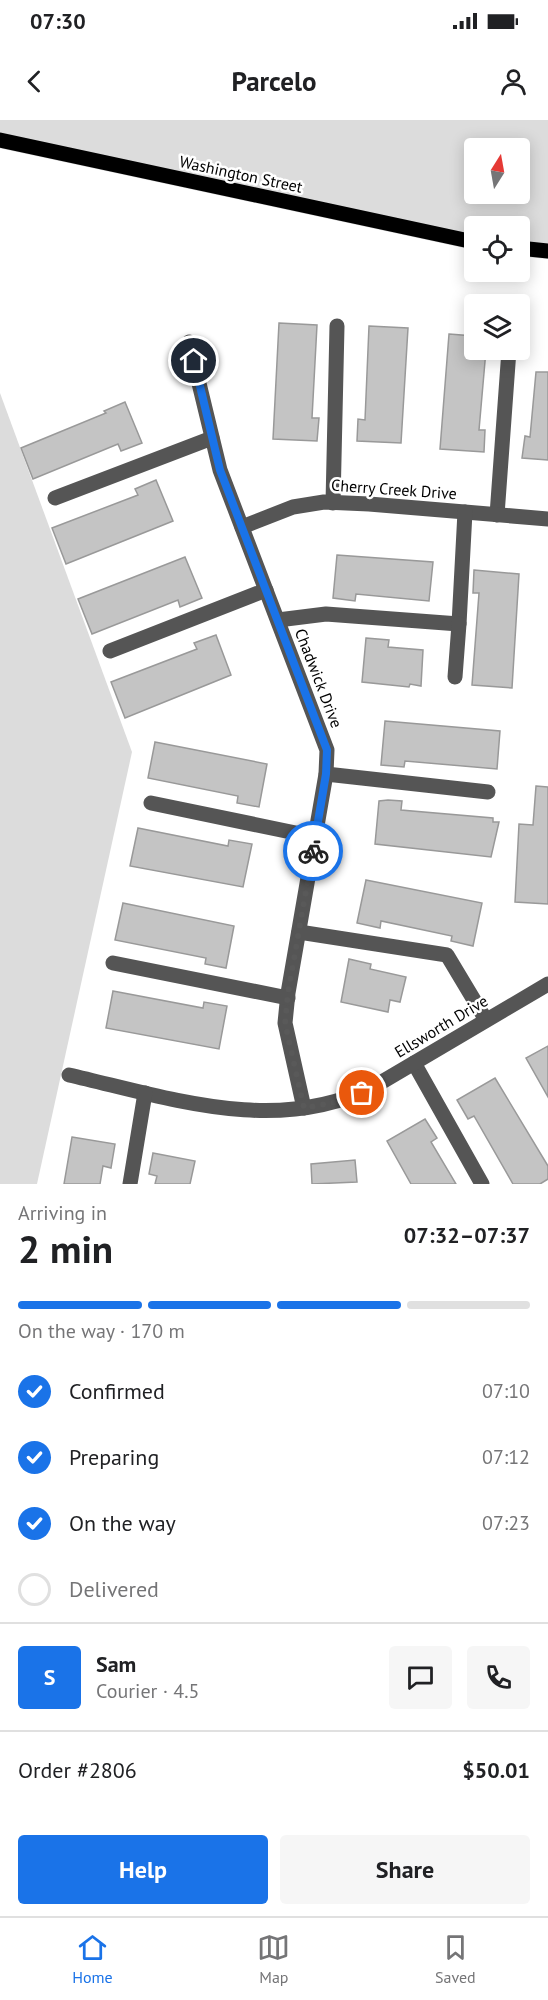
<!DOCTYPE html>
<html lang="en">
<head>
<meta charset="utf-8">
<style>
	body { margin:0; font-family:"PT Sans",sans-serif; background:#f6f6f6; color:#202124; height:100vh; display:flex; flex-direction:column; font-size:22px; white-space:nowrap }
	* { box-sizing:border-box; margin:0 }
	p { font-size:20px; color:#757577 }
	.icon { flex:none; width:33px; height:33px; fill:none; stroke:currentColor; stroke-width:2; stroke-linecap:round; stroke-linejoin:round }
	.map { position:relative; height:1064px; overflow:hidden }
	.drawer { display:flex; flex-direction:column; background:#fff; flex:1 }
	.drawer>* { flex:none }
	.needle { width:39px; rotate:11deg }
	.controls { position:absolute; left:464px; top:18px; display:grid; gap:12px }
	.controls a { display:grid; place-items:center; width:66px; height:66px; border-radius:6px; background:#fff; box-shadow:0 3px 15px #0003; font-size:30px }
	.pin { position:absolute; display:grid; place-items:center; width:51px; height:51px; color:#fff; margin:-26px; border:3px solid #fff; border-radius:50%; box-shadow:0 2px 6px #0007 }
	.courier { position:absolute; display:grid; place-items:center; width:60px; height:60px; margin:-30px; border:4px solid #1a73e8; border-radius:50%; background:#fff; color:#222; box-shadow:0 2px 8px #0007 }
	.headline em { font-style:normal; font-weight:700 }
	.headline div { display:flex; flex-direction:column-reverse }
	.headline { display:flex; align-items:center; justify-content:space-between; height:102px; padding:0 18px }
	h1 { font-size:39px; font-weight:700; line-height:45px }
	.bar { display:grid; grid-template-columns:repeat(4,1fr); gap:9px 6px; align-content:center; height:72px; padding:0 18px }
	.bar i { height:8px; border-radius:4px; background:#e0e0e0 }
	.bar .on { background:#1a73e8 }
	.bar p { grid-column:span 4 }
	.line { display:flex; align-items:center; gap:15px; padding:0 18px; border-top:2px solid #e0e0e0 }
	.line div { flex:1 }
	.round { display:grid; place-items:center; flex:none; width:63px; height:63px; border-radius:6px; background:#f6f6f6 }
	ol { padding:0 18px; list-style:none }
	li { display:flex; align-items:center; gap:18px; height:66px }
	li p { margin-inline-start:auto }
	li .icon { padding:6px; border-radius:50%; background:#1a73e8; color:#fff; stroke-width:4 }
	li:last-child { color:#757577 }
	li i { width:33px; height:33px; border:3px solid #e0e0e0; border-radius:50% }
	.primary-button { display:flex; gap:12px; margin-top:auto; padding:12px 18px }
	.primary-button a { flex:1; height:69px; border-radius:6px; background:#1a73e8; color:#fff; font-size:24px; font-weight:700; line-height:69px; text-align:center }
	.primary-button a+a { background:#f6f6f6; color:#202124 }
	.status { display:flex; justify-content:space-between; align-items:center; height:42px; padding:0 30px; background:#fff; direction:ltr }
	.status svg { height:16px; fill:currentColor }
	header { display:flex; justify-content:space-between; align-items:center; height:78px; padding:0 18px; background:#fff; font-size:27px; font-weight:700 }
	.tab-bar { display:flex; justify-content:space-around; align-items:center; height:84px; border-top:2px solid #e0e0e0; background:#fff; font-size:16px; color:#757577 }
	.tab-bar a { display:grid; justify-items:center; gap:3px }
	.tab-bar .on { color:#1a73e8 }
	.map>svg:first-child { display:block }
</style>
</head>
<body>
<div class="status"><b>07:30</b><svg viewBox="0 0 49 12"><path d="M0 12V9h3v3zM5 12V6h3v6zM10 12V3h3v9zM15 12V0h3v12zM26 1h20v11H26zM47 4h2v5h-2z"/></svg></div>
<header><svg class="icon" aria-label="back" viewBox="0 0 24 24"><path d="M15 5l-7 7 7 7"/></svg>Parcelo<svg class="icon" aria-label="person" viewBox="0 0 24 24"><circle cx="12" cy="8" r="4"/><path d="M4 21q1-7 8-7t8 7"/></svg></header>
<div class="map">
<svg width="548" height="1064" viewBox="0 0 548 1064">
	<rect width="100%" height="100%" fill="#fff"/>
	<g fill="#dcdcdc" fill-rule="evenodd">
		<path d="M0,0h548v131l-29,-3v-22h-45v16l-474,-102zM474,28h45v46h-45z"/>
		<polygon points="0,273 132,632 37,1064 0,1064"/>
	</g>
	<g fill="#c4c4c4" stroke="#999" stroke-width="1.5">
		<polygon points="279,203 317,205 312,298 319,298 317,321 273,319"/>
		<polygon points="369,206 408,208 401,323 357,321 358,299 365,300"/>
		<polygon points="449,214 474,216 474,230 486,230 479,310 485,310 484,332 440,329"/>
		<polygon points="536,252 548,252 548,340 522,338 525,316 530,317"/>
		<polygon points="125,282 142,323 121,331 118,324 33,359 21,328 106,293 104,291"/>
		<polygon points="156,360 173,401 66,444 52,408 138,375 135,369"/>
		<polygon points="337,435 433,442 429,481 356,474 355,481 333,478"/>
		<polygon points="185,437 202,478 180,487 178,480 92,514 78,479"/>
		<polygon points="474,450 519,454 512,568 472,565 479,473 473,473"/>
		<polygon points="216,515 231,555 125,598 111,562 197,529 194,523"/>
		<polygon points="366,518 389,520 388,527 423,530 421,566 410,564 409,567 362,562"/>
		<polygon points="385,601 500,611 497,649 405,641 404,647 381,645"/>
		<polygon points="155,622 267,644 259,687 237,683 238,676 148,658"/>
		<polygon points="536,666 548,667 548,784 515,782 519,704 533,705"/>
		<polygon points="388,680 402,681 401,690 493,698 493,702 499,702 491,737 375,724 379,681"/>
		<polygon points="138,708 228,726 229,720 252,724 243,767 130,746"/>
		<polygon points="366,760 482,783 473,826 451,821 452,816 381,801 380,808 357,803"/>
		<polygon points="123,783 234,806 226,848 205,844 206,838 115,820"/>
		<polygon points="349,839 371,844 370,849 406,857 400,882 390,880 388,892 341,882"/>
		<polygon points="113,871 203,888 204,882 227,886 219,929 106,908"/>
		<polygon points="548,926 548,977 526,938"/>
		<polygon points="495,958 548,1046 548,1059 540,1064 513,1064 474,996 468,999 457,980"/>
		<polygon points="425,999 437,1018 431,1022 456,1064 411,1064 387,1021"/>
		<polygon points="72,1017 115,1024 111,1048 103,1046 100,1064 64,1064"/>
		<polygon points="153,1033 195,1041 190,1064 155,1064 157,1056 149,1054"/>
		<polygon points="355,1040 357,1062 312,1064 311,1044"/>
	</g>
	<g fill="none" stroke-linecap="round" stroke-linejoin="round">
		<defs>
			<g id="major">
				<polyline points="0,20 474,122"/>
				<polyline points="519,128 548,131"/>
			</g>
		</defs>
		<use href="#major" stroke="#dbdbdb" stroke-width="16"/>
		<g stroke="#555" stroke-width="15">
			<polyline points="189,222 220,350 327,630 326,654 288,873 285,903 304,988"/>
			<polyline points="55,378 212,318"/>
			<polyline points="333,383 337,206"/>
			<polyline points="497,395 509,230"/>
			<polyline points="242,407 293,387 324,382 369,384 548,399"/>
			<polyline points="278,500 326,494 459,504 465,392"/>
			<polyline points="110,531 266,470"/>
			<polyline points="455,557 459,504"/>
			<polyline points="326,654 488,672"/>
			<polyline points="151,683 315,717"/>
			<polyline points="299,812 447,835 486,900"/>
			<polyline points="113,843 288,878"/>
			<polyline points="414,943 482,1064"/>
			<path d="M69,955c101,23 207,61 306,11l173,-102"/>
			<polyline points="130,1064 145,973"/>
		</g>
		<use href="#major" stroke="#000" stroke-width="15"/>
	</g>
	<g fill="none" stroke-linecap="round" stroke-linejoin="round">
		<polyline stroke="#595959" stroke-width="6" stroke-dasharray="0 10.8" points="313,731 288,873 285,903 304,988 348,980 362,973"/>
		<polyline stroke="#1a73e8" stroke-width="8" points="194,241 220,350 327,630 326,654 313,731"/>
	</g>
	<g text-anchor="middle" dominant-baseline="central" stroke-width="5" stroke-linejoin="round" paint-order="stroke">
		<g font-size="16" fill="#000" stroke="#fff">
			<text transform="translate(241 54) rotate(12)">Washington Street</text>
			<text transform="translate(394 369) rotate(4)">Cherry Creek Drive</text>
			<text transform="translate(319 558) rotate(69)">Chadwick Drive</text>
			<text transform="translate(441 906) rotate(-31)">Ellsworth Drive</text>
		</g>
	</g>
</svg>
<div class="controls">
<a><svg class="needle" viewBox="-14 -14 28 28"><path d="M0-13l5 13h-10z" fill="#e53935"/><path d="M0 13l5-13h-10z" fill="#757577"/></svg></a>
<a><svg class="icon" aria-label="locate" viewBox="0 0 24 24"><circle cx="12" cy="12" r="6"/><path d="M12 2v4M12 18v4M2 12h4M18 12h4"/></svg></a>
<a><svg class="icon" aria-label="layers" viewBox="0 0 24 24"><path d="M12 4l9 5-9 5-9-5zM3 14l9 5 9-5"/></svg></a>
</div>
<div class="pin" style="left:362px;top:973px;background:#ea580c"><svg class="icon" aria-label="bag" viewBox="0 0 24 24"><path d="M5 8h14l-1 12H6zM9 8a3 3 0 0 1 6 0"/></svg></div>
<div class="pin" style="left:194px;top:241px;background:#1f2937"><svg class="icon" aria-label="home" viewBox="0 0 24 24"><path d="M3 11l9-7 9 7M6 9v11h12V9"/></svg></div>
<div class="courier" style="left:313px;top:731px"><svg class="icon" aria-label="bike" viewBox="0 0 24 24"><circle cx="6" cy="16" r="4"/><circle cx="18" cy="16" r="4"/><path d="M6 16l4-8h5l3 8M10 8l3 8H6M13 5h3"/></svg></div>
</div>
<section class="drawer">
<div class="headline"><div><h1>2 min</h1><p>Arriving in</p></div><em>07:32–07:37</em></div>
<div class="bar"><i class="on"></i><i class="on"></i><i class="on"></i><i></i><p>On the way · 170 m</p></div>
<ol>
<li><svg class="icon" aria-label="check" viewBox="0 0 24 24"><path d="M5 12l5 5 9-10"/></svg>Confirmed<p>07:10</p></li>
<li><svg class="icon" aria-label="check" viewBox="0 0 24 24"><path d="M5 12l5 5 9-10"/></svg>Preparing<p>07:12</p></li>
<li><svg class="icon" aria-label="check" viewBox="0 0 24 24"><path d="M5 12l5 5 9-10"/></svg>On the way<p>07:23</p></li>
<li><i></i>Delivered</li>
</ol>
<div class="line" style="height:108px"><b class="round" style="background:#1a73e8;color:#fff">S</b><div><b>Sam</b><p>Courier · 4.5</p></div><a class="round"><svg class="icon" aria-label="chat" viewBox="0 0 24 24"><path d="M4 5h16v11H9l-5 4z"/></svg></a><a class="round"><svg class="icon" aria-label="phone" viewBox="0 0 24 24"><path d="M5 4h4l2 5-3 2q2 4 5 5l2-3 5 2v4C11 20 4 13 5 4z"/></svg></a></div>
<div class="line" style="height:78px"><div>Order #2806</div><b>$50.01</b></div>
<div class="primary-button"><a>Help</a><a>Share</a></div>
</section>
<nav class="tab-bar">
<a class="on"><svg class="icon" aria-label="home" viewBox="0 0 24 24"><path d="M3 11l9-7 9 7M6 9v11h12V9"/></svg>Home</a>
<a><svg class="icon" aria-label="map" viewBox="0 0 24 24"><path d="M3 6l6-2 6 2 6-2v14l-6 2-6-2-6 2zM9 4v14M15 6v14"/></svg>Map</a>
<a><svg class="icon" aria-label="saved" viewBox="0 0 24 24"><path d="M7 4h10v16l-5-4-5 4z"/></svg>Saved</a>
</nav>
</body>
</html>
